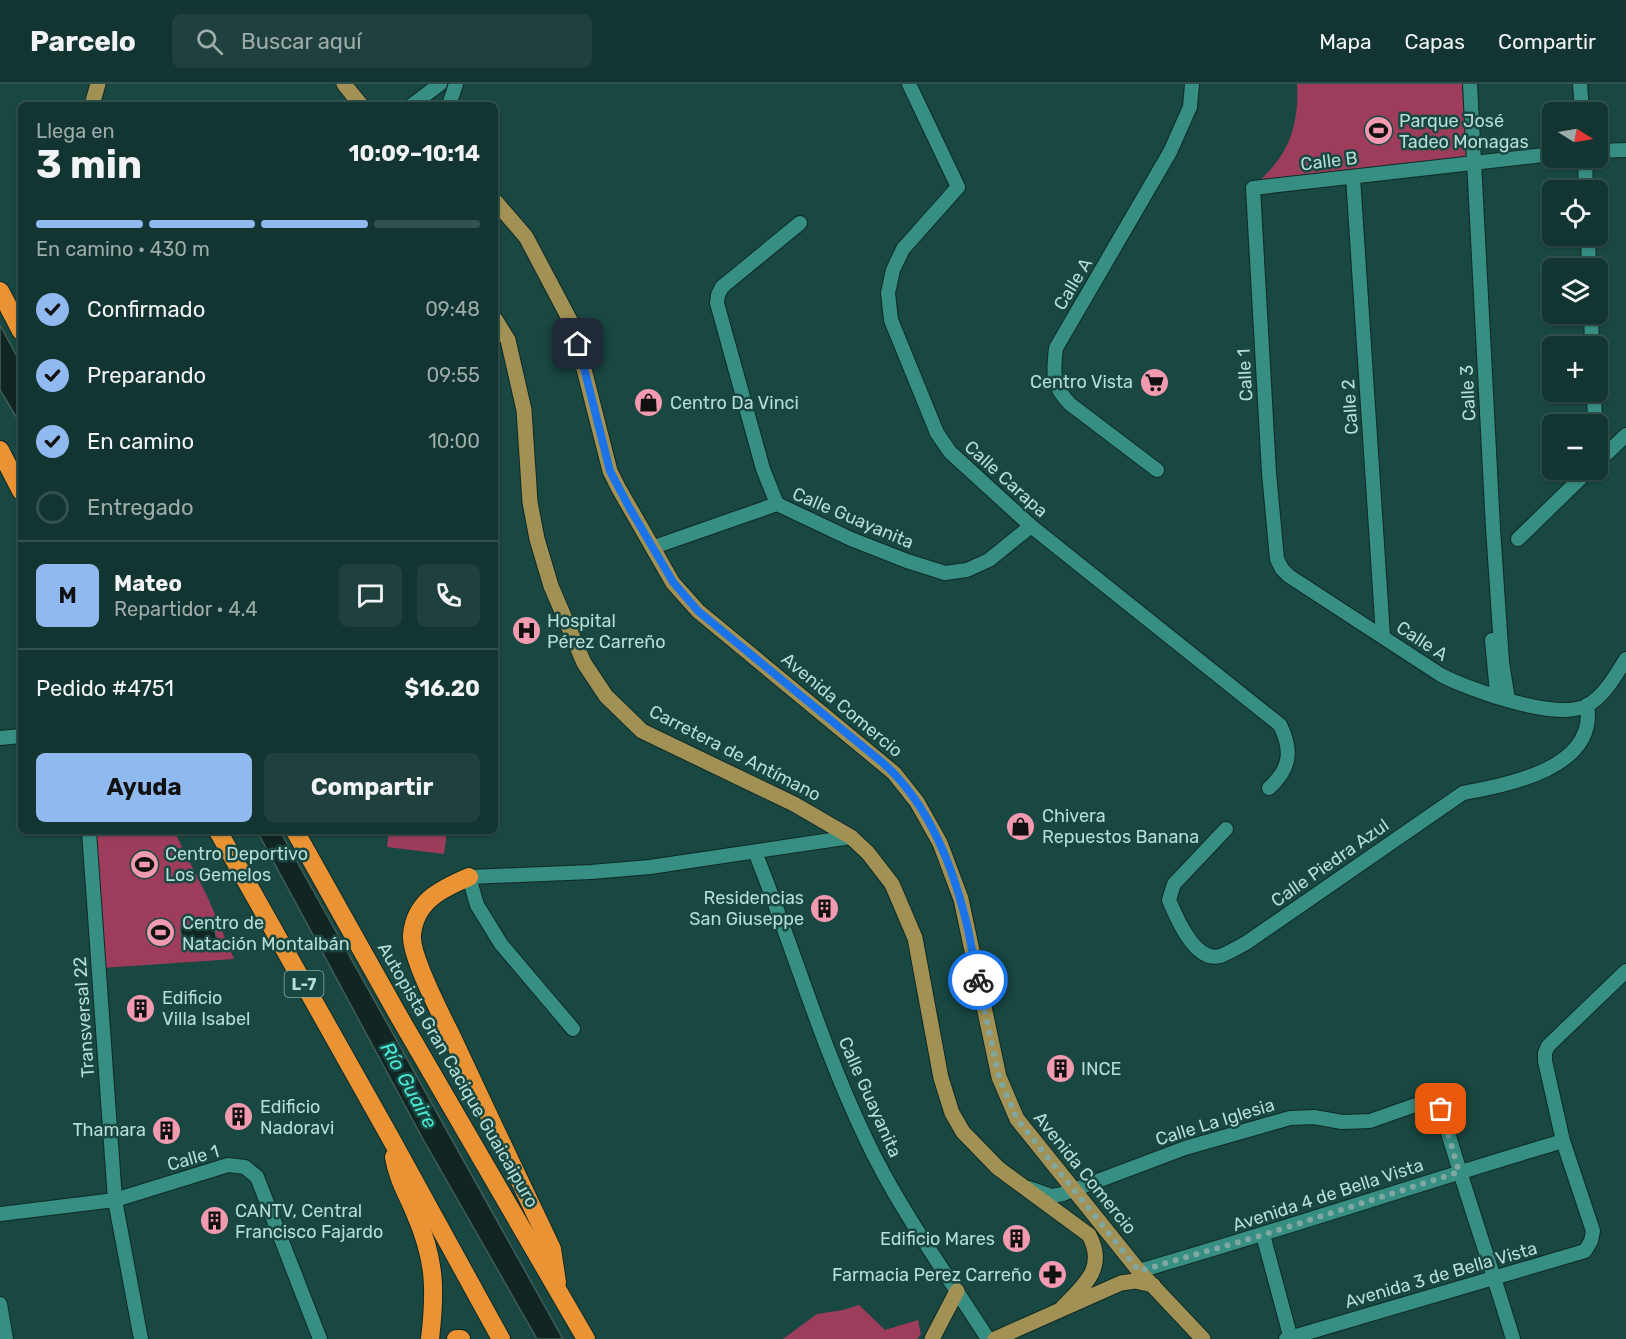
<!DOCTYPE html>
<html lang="es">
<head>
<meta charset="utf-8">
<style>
	body { margin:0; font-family:Rubik,sans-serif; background:#20403d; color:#f1f3f6; height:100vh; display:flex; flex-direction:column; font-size:22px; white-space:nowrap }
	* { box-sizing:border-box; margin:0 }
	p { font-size:20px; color:#9dabab }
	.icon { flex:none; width:33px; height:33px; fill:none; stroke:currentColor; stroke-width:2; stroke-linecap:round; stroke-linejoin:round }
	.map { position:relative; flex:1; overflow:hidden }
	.details { position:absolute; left:18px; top:18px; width:480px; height:732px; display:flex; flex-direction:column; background:#133531; border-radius:9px; box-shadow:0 2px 4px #0004,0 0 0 2px #32504d }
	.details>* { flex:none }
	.needle { width:39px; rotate:101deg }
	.buttons { position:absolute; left:1542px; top:18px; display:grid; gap:12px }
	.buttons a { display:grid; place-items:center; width:66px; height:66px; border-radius:9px; background:#133531; box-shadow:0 2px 4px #0004,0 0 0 2px #32504d; font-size:30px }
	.pin { position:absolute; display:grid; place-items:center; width:51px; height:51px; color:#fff; margin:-26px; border-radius:12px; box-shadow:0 3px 9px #0006 }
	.courier { position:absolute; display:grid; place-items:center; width:60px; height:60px; margin:-30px; border:4px solid #1a73e8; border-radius:50%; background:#fff; color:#222; box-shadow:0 2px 8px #0007 }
	.headline em { font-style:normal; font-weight:700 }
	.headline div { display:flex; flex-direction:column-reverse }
	.headline { display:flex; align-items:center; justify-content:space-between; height:102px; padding:0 18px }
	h1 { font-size:39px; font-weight:700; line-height:45px }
	.bar { display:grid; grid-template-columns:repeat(4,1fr); gap:9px 6px; align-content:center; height:72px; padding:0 18px }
	.bar i { height:8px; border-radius:4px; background:#32504d }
	.bar .active { background:#90b9f0 }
	.bar p { grid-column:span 4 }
	.line { display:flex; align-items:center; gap:15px; padding:0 18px; border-top:2px solid #32504d }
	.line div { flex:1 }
	.round { display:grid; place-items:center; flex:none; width:63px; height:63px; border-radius:9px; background:#20403d }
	ol { padding:0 18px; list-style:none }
	li { display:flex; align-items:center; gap:18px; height:66px }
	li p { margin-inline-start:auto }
	li .icon { padding:6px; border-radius:50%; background:#90b9f0; color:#111; stroke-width:4 }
	li:last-child { color:#9dabab }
	li i { width:33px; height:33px; border:3px solid #32504d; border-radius:50% }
	.cta { display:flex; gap:12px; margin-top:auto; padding:12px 18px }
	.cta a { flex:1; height:69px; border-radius:9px; background:#90b9f0; color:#111; font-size:24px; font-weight:700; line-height:69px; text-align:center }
	.cta a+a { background:#20403d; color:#f1f3f6 }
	header { display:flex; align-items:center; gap:36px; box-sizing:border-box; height:84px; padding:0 30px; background:#133531; border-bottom:2px solid #32504d }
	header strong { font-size:28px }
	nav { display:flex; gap:33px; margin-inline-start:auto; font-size:21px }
	.search { width:420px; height:54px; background:#20403d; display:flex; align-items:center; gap:15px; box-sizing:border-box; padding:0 21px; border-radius:9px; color:#9dabab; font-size:22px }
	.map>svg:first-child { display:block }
</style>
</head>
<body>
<header>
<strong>Parcelo</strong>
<div class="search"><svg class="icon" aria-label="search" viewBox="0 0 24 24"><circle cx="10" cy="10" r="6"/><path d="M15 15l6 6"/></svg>Buscar aquí</div>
<nav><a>Mapa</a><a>Capas</a><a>Compartir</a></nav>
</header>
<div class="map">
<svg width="1626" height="1255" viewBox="0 0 1626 1255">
	<rect width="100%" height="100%" fill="#194741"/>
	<g fill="#9d3d5b">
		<path d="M1297,0h165l5,79 -214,25c8,-9 18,-18 25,-28 16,-20 21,-51 19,-76z"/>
		<polygon points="94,747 174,747 208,814 234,875 102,884"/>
		<polygon points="389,747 447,747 444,770 387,763"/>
		<polygon points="859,1221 885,1246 918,1236 921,1250 917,1255 783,1255 817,1230 843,1226"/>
	</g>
	<g fill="#112522" stroke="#425c58" stroke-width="1.5">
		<polygon points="0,241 21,280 21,341 0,306"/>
		<polygon points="257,747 280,747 563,1255 537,1255 424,1057"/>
		<polygon points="213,838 217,857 184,864 180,844"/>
	</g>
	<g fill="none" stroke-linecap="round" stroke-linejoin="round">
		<defs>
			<g id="minor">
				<path d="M909,0l49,103 -55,62 -10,21 -5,23 3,27 46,113 13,19 81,74 249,199c13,26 10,44 -11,63"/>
				<polyline points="1470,0 1493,444 1502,578 1508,616"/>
				<polyline points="1580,0 1582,28"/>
				<polyline points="412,21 440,0"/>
				<polyline points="449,21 456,0"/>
				<polyline points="1598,67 1626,66"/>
				<path d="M1552,70l-299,34 16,285 8,86 5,10 7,7 152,99c29,15 117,47 147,30 17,-10 28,-30 38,-46"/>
				<polyline points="1585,74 1586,106"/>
				<polyline points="1353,93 1383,552"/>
				<polyline points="1588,152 1589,184"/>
				<polyline points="1591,230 1592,262"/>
				<polyline points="1594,308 1595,340"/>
				<polyline points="1598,378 1626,351"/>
				<path d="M1157,386l-87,-66c-18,-18 -17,-31 -14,-56l114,-196 20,-45 2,-23"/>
				<polyline points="777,420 763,385 717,219 718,211 722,203 800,139"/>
				<polyline points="1518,455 1589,386"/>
				<polyline points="654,463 777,420 851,455 907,477 945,489 967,486 989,476 1031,442"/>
				<polyline points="1492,556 1497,609"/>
				<polyline points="0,654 21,652"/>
				<path d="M1226,745l-52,55 -5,16c7,17 26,63 51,56 9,-3 18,-9 26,-13l217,-150c45,-8 135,-25 124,-88"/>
				<polyline points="89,747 115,1116 141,1255"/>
				<path d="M755,768c38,94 66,193 110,285 33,71 81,136 123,202"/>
				<polyline points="573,945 501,860 477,821 469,793 591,788 650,783 851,753"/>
				<path d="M1029,1104l23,8 11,-2 122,-46 105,-30 24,-1 28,5 28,-1 57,-20 8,2 6,6c22,77 49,153 72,230"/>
				<polyline points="0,1130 115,1116 228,1081 245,1083 257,1093 320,1255"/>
				<polyline points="1263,1151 1291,1255"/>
				<path d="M1139,1187c142,-41 282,-88 424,-130"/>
				<polyline points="0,1220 6,1255"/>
				<polyline points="1286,1255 1585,1167 1591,1157 1593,1147 1563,1057 1545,977 1545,969 1548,962 1626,887"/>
			</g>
			<g id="major">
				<polyline points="344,0 361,21"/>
				<polyline points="92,21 98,0"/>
				<polyline points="495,117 526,153 573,242 610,387 619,405 673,499 698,527 894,689 917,718 940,759 961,815 999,993 1017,1035 1139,1187 1203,1255"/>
				<path d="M495,235l13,21 16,70 6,92 7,37 14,47 33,77 22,33 36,35 152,73 57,33 17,16 24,31 23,54 26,140 11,35 11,19 35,36 91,67c18,33 -5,50 -26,72"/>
				<polyline points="932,1255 957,1207"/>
				<polyline points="995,1255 1121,1199 1135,1197 1153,1201"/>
			</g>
			<g id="highway">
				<polyline points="0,207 21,247"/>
				<polyline points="0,366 21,407"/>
				<polyline points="218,747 390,1053 501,1255"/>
				<polyline points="295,747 397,929 586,1255"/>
				<path d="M469,793c-28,12 -54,24 -57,58 -2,20 30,82 40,102 33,71 66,141 100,212l5,33"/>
				<path d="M394,1073c3,20 13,37 21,56 20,46 21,76 15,126"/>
				<polyline points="456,1255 461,1255"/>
			</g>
		</defs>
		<use href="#minor" stroke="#0f2a26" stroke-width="16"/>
		<use href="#major" stroke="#0f2a26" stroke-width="17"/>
		<use href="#highway" stroke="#0f2a26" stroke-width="20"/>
		<use href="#minor" stroke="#378e82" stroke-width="14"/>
		<use href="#major" stroke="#a29154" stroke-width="15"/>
		<use href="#highway" stroke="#e99335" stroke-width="18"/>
	</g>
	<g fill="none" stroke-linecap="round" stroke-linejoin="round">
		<polyline stroke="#7fa8a2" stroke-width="6" stroke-dasharray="0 10.8" points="978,896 999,993 1017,1035 1139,1187 1263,1151 1459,1088 1441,1025"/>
		<path stroke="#1a73e8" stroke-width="8" d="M578,260l32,127 19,36 44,75 25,29 185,152c45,40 69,101 83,158 5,19 7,39 12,59"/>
	</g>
	<defs>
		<symbol id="stadium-disc" viewBox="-11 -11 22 22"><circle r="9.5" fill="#f29ab0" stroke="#194741"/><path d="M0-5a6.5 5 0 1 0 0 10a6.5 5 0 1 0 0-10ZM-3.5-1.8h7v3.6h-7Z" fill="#111"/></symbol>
		<symbol id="supermarket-disc" viewBox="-11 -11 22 22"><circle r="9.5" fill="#f29ab0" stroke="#194741"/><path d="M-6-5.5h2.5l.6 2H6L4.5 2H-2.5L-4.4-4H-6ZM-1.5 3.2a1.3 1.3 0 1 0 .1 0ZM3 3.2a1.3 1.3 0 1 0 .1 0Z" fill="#111"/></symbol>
		<symbol id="shop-disc" viewBox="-11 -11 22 22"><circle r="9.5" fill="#f29ab0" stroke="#194741"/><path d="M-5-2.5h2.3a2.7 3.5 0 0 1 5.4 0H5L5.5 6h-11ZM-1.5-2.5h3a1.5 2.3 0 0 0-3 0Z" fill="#111"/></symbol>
		<symbol id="hospital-disc" viewBox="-11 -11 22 22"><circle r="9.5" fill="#f29ab0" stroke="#194741"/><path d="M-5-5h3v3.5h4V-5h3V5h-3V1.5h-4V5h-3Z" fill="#111"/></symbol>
		<symbol id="building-disc" viewBox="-11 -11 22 22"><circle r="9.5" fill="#f29ab0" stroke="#194741"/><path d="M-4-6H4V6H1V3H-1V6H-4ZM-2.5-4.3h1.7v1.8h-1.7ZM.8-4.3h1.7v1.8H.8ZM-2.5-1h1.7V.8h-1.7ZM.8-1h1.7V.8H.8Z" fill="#111"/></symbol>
		<symbol id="pharmacy-disc" viewBox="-11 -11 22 22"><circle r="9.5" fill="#f29ab0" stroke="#194741"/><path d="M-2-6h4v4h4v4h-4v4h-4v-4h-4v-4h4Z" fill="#111"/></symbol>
	</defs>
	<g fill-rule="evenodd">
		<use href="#stadium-disc" x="1362" y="30" width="33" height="33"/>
		<use href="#supermarket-disc" x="1138" y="282" width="33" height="33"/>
		<use href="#shop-disc" x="632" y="302" width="33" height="33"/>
		<use href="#hospital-disc" x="510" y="530" width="33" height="33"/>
		<use href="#shop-disc" x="1004" y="726" width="33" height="33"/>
		<use href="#stadium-disc" x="128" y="764" width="33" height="33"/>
		<use href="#building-disc" x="808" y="808" width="33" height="33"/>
		<use href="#stadium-disc" x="144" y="832" width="33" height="33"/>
		<use href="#building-disc" x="124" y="908" width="33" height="33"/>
		<use href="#building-disc" x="1044" y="968" width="33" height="33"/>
		<use href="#building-disc" x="222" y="1016" width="33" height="33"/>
		<use href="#building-disc" x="150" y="1030" width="33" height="33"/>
		<use href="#building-disc" x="198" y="1120" width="33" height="33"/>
		<use href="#building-disc" x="1000" y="1138" width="33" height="33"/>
		<use href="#pharmacy-disc" x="1036" y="1174" width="33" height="33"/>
	</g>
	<g text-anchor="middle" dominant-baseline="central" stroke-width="5" stroke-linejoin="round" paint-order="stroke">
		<rect fill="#194741" stroke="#87b0a9" stroke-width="1.5" x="284.5" y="887" width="39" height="26" rx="4.5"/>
		<g font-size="16" font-weight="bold" fill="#b6ddd6">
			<text x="304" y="900">L-7</text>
		</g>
		<g font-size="18" fill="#b6ddd6" stroke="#194741" text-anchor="start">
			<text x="1399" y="37">Parque José<tspan x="1399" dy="21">Tadeo Monagas</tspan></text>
			<text x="1133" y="298" text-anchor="end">Centro Vista</text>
			<text x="670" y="319">Centro Da Vinci</text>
			<text x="547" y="537">Hospital<tspan x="547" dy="21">Pérez Carreño</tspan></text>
			<text x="1042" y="732">Chivera<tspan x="1042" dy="21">Repuestos Banana</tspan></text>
			<text x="165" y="770">Centro Deportivo<tspan x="165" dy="21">Los Gemelos</tspan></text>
			<text x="804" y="814" text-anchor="end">Residencias<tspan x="804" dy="21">San Giuseppe</tspan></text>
			<text x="182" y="839">Centro de<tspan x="182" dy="21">Natación Montalbán</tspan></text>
			<text x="162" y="914">Edificio<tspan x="162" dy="21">Villa Isabel</tspan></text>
			<text x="1081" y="985">INCE</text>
			<text x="260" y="1023">Edificio<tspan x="260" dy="21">Nadoravi</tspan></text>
			<text x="146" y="1046" text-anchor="end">Thamara</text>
			<text x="235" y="1127">CANTV, Central<tspan x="235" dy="21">Francisco Fajardo</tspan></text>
			<text x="995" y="1155" text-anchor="end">Edificio Mares</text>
			<text x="1032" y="1191" text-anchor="end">Farmacia Perez Carreño</text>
		</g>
		<g font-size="18" fill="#b6ddd6" stroke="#194741">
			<text transform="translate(1329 77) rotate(-7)">Calle B</text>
			<text transform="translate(1073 200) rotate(-59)">Calle A</text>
			<text transform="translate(1245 291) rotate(-93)">Calle 1</text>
			<text transform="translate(1468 309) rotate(-93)">Calle 3</text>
			<text transform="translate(1350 323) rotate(-94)">Calle 2</text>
			<text transform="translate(1006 395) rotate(42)">Calle Carapa</text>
			<text transform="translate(853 434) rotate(23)">Calle Guayanita</text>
			<text transform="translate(1422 557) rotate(33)">Calle A</text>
			<text transform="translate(842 621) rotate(40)">Avenida Comercio</text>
			<text transform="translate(735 669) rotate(27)">Carretera de Antímano</text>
			<text transform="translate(1330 779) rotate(-35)">Calle Piedra Azul</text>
			<text transform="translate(84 933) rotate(-94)">Transversal 22</text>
			<text transform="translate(458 991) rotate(60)">Autopista Gran Cacique Guaicaipuro</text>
			<text transform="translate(870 1013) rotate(66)">Calle Guayanita</text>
			<text transform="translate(1215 1038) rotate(-17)">Calle La Iglesia</text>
			<text transform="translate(193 1074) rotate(-16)">Calle 1</text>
			<text transform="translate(1085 1089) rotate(51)">Avenida Comercio</text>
			<text transform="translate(1328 1111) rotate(-18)">Avenida 4 de Bella Vista</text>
			<text transform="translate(1441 1191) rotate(-16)">Avenida 3 de Bella Vista</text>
		</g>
		<g font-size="20" font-style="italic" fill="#4ae8d5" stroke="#194741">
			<text transform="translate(409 1001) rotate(61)">Río Guaire</text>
		</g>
	</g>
</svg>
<div class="buttons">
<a><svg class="needle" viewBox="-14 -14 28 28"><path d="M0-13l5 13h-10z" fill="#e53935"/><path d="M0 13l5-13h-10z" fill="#9dabab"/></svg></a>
<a><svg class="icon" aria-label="locate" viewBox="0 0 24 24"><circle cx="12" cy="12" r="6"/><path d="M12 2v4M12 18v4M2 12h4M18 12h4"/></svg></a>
<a><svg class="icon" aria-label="layers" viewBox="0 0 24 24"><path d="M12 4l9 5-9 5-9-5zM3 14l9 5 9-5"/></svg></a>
<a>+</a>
<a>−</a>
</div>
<div class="pin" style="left:1441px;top:1025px;background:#ea580c"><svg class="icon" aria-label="bag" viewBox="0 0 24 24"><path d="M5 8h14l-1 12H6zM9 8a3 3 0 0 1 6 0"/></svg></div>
<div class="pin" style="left:578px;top:260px;background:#1f2937"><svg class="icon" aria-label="home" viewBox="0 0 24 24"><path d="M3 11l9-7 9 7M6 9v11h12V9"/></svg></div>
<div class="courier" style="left:978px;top:896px"><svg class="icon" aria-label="bike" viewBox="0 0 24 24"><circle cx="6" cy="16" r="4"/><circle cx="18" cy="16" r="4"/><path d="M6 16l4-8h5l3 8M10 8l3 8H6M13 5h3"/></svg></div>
<section class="details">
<div class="headline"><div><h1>3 min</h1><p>Llega en</p></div><em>10:09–10:14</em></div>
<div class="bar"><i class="active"></i><i class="active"></i><i class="active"></i><i></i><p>En camino · 430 m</p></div>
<ol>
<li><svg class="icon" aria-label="check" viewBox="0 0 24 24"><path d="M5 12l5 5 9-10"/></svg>Confirmado<p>09:48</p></li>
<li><svg class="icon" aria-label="check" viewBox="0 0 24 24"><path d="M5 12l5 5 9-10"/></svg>Preparando<p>09:55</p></li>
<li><svg class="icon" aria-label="check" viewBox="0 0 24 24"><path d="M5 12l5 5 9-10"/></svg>En camino<p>10:00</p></li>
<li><i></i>Entregado</li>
</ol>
<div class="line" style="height:108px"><b class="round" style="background:#90b9f0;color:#111">M</b><div><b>Mateo</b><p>Repartidor · 4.4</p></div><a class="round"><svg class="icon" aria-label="chat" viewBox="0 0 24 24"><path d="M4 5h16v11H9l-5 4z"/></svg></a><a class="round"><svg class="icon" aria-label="phone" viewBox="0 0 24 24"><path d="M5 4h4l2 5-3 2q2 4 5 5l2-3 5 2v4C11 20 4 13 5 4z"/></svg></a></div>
<div class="line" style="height:78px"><div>Pedido #4751</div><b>$16.20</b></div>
<div class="cta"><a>Ayuda</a><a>Compartir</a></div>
</section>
</div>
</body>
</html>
